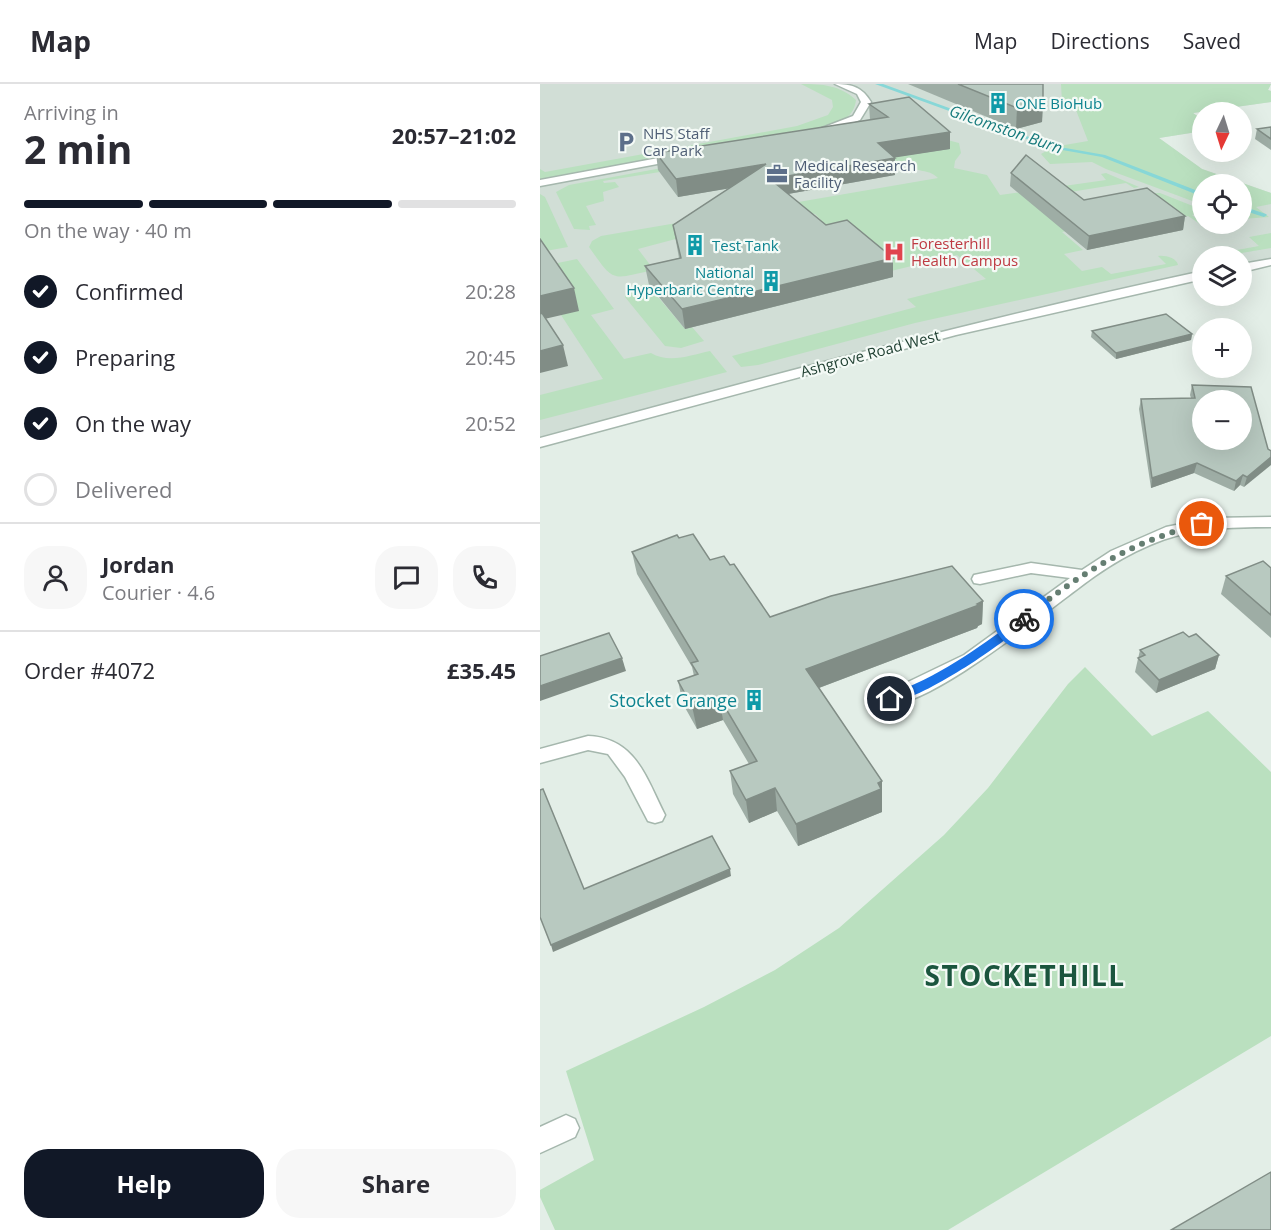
<!DOCTYPE html>
<html lang="en">
<head>
<meta charset="utf-8">
<style>
	body { margin:0; font-family:"Open Sans",sans-serif; background:#f7f7f7; color:#2b2b33; height:100vh; display:flex; flex-direction:column; font-size:22px; white-space:nowrap }
	* { box-sizing:border-box; margin:0 }
	p { font-size:20px; color:#7c7c81 }
	.icon { flex:none; width:33px; height:33px; fill:none; stroke:currentColor; stroke-width:2; stroke-linecap:round; stroke-linejoin:round }
	.map { position:relative; flex:1; overflow:hidden }
	.sheet { display:flex; flex-direction:column; background:#fff; width:540px }
	.sheet>* { flex:none }
	.needle { width:39px; rotate:184deg }
	.fabs { position:absolute; left:652px; top:18px; display:grid; gap:12px }
	.fabs a { display:grid; place-items:center; width:60px; height:60px; border-radius:50%; background:#fff; box-shadow:0 6px 24px #0002; font-size:30px }
	.pin { position:absolute; display:grid; place-items:center; width:51px; height:51px; color:#fff; margin:-26px; border:3px solid #fff; border-radius:50%; box-shadow:0 2px 6px #0007 }
	.courier { position:absolute; display:grid; place-items:center; width:60px; height:60px; margin:-30px; border:4px solid #1a73e8; border-radius:50%; background:#fff; color:#222; box-shadow:0 2px 8px #0007 }
	.summary em { font-style:normal; font-weight:700 }
	.summary div { display:flex; flex-direction:column-reverse }
	.summary { display:flex; align-items:center; justify-content:space-between; height:102px; padding:0 24px }
	h1 { font-size:39px; font-weight:700; line-height:45px }
	.bar { display:grid; grid-template-columns:repeat(4,1fr); gap:9px 6px; align-content:center; height:72px; padding:0 24px }
	.bar i { height:8px; border-radius:4px; background:#e1e1e2 }
	.bar .active { background:#111827 }
	.bar p { grid-column:span 4 }
	.line { display:flex; align-items:center; gap:15px; padding:0 24px; border-top:2px solid #e1e1e2 }
	.line div { flex:1 }
	.round { display:grid; place-items:center; flex:none; width:63px; height:63px; border-radius:24px; background:#f7f7f7 }
	ol { padding:0 24px; list-style:none }
	li { display:flex; align-items:center; gap:18px; height:66px }
	li p { margin-inline-start:auto }
	li .icon { padding:6px; border-radius:50%; background:#111827; color:#fff; stroke-width:4 }
	li:last-child { color:#7c7c81 }
	li i { width:33px; height:33px; border:3px solid #e1e1e2; border-radius:50% }
	.button { display:flex; gap:12px; margin-top:auto; padding:12px 24px }
	.button a { flex:1; height:69px; border-radius:24px; background:#111827; color:#fff; font-size:24px; font-weight:700; line-height:69px; text-align:center }
	.button a+a { background:#f7f7f7; color:#2b2b33 }
	header { display:flex; align-items:center; gap:36px; box-sizing:border-box; height:84px; padding:0 30px; background:#fff; border-bottom:2px solid #e1e1e2 }
	header strong { font-size:28px }
	nav { display:flex; gap:33px; margin-inline-start:auto; font-size:21px }
	main { display:flex; flex:1; min-height:0 }
	.map>svg:first-child { display:block }
</style>
</head>
<body>
<header>
<strong>Map</strong>
<nav><a>Map</a><a>Directions</a><a>Saved</a></nav>
</header>
<main>
<section class="sheet">
<div class="summary"><div><h1>2 min</h1><p>Arriving in</p></div><em>20:57–21:02</em></div>
<div class="bar"><i class="active"></i><i class="active"></i><i class="active"></i><i></i><p>On the way · 40 m</p></div>
<ol>
<li><svg class="icon" aria-label="check" viewBox="0 0 24 24"><path d="M5 12l5 5 9-10"/></svg>Confirmed<p>20:28</p></li>
<li><svg class="icon" aria-label="check" viewBox="0 0 24 24"><path d="M5 12l5 5 9-10"/></svg>Preparing<p>20:45</p></li>
<li><svg class="icon" aria-label="check" viewBox="0 0 24 24"><path d="M5 12l5 5 9-10"/></svg>On the way<p>20:52</p></li>
<li><i></i>Delivered</li>
</ol>
<div class="line" style="height:108px"><a class="round"><svg class="icon" aria-label="person" viewBox="0 0 24 24"><circle cx="12" cy="8" r="4"/><path d="M4 21q1-7 8-7t8 7"/></svg></a><div><b>Jordan</b><p>Courier · 4.6</p></div><a class="round"><svg class="icon" aria-label="chat" viewBox="0 0 24 24"><path d="M4 5h16v11H9l-5 4z"/></svg></a><a class="round"><svg class="icon" aria-label="phone" viewBox="0 0 24 24"><path d="M5 4h4l2 5-3 2q2 4 5 5l2-3 5 2v4C11 20 4 13 5 4z"/></svg></a></div>
<div class="line" style="height:78px"><div>Order #4072</div><b>£35.45</b></div>
<div class="button"><a>Help</a><a>Share</a></div>
</section>
<div class="map">
<svg width="731" height="1146" viewBox="0 0 731 1146">
	<rect width="100%" height="100%" fill="#e3eee7"/>
	<path fill="#d1ded6" fill-rule="evenodd" d="M0,0h731l-3,6 3,1v11l-78,11 10,7v11l-44,7 43,31 69,24v69l-29,6v-12h-39v19l-99,21 -564,147zM663,100h39v40h-39z"/>
	<g fill="#bae0bf">
		<path d="M261,0c21,0 39,1 55,16 -2,17 -14,21 -28,26l-288,53v-10l5,3 252,-46 31,-11 5,-8 -1,-7z"/>
		<polygon points="521,0 731,0 728,6 731,7 731,18 653,29 663,36 663,47 619,54 662,85 731,109 731,120 716,123 729,133 702,135 702,100 663,100 663,121 566,85 552,78 510,80 501,70 513,63 548,57 534,21 522,18"/>
		<path d="M396,53l23,6 2,10 -6,8 -1,7 33,7 13,20 106,-15 -5,-6 5,-1 33,14 -5,1 -8,-5 -99,16 32,27 93,-33h8l43,17v2l-11,3 11,9h9l-9,2 -15,-10 -56,10 -8,-6 -62,12 21,18 -19,4 18,17 20,-4 9,7 55,-10 -8,-8c7,-1 19,2 20,9l-263,58 -157,42 -17,2 -9,-11 184,-49 -9,-8 79,-20 -29,-24 -70,17 -65,-45 -1,-7 -6,-6 -13,-1 -115,23 -49,13 16,21c-43,9 -39,14 -65,-23l3,-6 9,-5 337,-58c-11,-11 -19,-2 -33,-17l-21,4 -224,7 -57,9 1,2 11,-1 4,5 -16,5 1,9 -18,5 10,19 -7,1 1,4 -16,-1 -18,-37 13,-7 153,-28z"/>
		<polygon points="0,110 5,113 28,163 0,168"/>
		<polygon points="731,149 731,164 684,172 664,172 719,162 709,153"/>
		<path d="M37,175l37,50 -23,6 33,44 27,-6c18,11 40,2 59,-2l17,21 -187,48v-25l63,-16 -42,-64 18,-5 -31,-45z"/>
		<polygon points="107,200 145,245 152,243 164,257 141,264 125,262 85,213 87,205"/>
		<polygon points="545,583 612,652 668,627 731,688 731,952 408,1146 15,1146 0,1113 0,1106 54,1076 26,987 164,923 235,886 299,844 404,751 448,704 528,600"/>
	</g>
	<g fill="none" stroke-linecap="round" stroke-linejoin="round">
		<g fill="#87d7d7" fill-rule="evenodd">
			<polygon points="335,0 343,0 514,62 565,71 663,109 663,113 562,73 511,64"/>
			<polygon points="702,122 726,130 727,131 724,133 702,126"/>
		</g>
		<defs>
			<g id="minor">
				<path d="M295,0c17,0 27,3 36,18l-11,18 -35,13 -3,-1v-4l31,-12 8,-14 -4,-8z"/>
				<polygon points="140,70 144,71 144,75 0,102 0,96"/>
				<polygon points="731,175 731,181 702,188 702,180"/>
				<path d="M663,187v8l-247,56 -416,112v-9c220,-60 440,-119 663,-167z"/>
				<path d="M731,433v10c-42,0 -81,1 -121,18 -19,8 -38,19 -55,31 -36,25 -172,139 -212,128l-2,-5 2,-5 81,-39 106,-77 -39,-5 -51,11 -6,-1 -2,-4 2,-4 57,-12 51,7 29,-19 55,-24 45,-9z"/>
				<path d="M48,652c48,2 58,42 77,79l-3,6 -7,2 -7,-2 -23,-44 -17,-23 -20,-4 -48,13v-14z"/>
				<polygon points="26,1031 35,1035 39,1044 35,1053 0,1069 0,1043"/>
			</g>
		</defs>
		<use href="#minor" stroke="#a5b7ad" stroke-width="3"/>
		<use href="#minor" fill="#fff" fill-rule="evenodd"/>
	</g>
	<g fill="#9eada5">
		<polygon points="368,0 503,0 503,17 502,38 476,45"/>
		<polygon points="329,20 410,48 410,65 354,73 355,91 248,110 286,141 353,174 353,193 145,245 109,201 105,182 139,174 133,141 190,104 138,113 118,86 116,69 330,36"/>
		<polygon points="731,43 731,66 715,55 717,45"/>
		<polygon points="471,89 544,116 645,132 643,146 547,166 470,102"/>
		<polygon points="552,247 652,250 651,256 576,275 551,253"/>
		<polygon points="652,301 728,365 704,403 700,401 694,407 654,389 611,404 599,325 601,315 651,314 650,311"/>
		<polygon points="139,454 170,476 190,481 230,533 443,517 442,540 438,542 437,544 279,604 342,697 342,728 258,762 237,727 209,739 193,710 190,687 209,680 183,636 157,645 143,620 138,597 154,592 152,583 97,490 92,468"/>
		<polygon points="731,484 731,554 681,510 686,492"/>
		<polygon points="649,553 679,571 675,585 616,609 595,588 600,566"/>
	</g>
	<g fill="#818d86">
		<polygon points="503,17 502,38 476,45 477,24"/>
		<polygon points="410,48 410,65 339,76 338,59"/>
		<polygon points="355,74 355,91 231,113 230,95"/>
		<polygon points="226,80 227,98 138,113 136,95"/>
		<polygon points="645,132 643,146 547,166 549,152"/>
		<polygon points="353,174 353,193 145,245 142,225"/>
		<polygon points="34,204 39,227 0,236 0,212"/>
		<polygon points="652,250 651,256 576,275 576,269"/>
		<polygon points="23,261 28,282 0,289 0,267"/>
		<polygon points="731,373 731,381 704,403 707,393"/>
		<polygon points="657,379 654,389 611,404 612,394"/>
		<polygon points="703,391 700,401 694,407 696,397"/>
		<polygon points="443,517 442,540 438,542 437,544 268,608 266,585"/>
		<polygon points="679,571 675,585 616,609 619,596"/>
		<polygon points="82,574 86,587 0,617 0,602"/>
		<polygon points="179,613 183,636 157,645 152,622"/>
		<polygon points="342,697 342,728 258,762 256,740"/>
		<polygon points="235,704 237,727 209,739 206,716"/>
		<polygon points="190,785 191,792 13,868 11,861"/>
	</g>
	<g fill="#b8c9c0" stroke="#818d86" stroke-width="1.5" fill-rule="evenodd">
		<polygon points="418,0 503,0 503,17 477,24"/>
		<polygon points="369,13 410,48 338,59 355,74 230,95 286,141 307,136 353,174 142,225 105,182 141,174 133,141 226,80 136,95 116,69 348,33 329,20"/>
		<polygon points="731,43 731,55 717,45"/>
		<polygon points="486,71 544,116 607,104 645,132 549,152 471,89"/>
		<polygon points="0,155 34,204 0,212"/>
		<polygon points="2,229 23,261 0,267 0,230"/>
		<polygon points="626,230 652,250 576,269 552,247"/>
		<path d="M652,301l59,2 17,62 3,2v6l-24,20 -4,-2 -7,6 -39,-18 -45,15 -11,-79 54,-1zM663,316h39v40h-39z"/>
		<polygon points="153,450 170,476 184,472 190,481 194,480 230,533 291,512 412,482 443,517 437,520 439,521 266,585 342,697 338,699 341,705 256,740 235,704 206,716 190,687 217,677 179,613 152,622 138,597 158,590 151,579 158,577 92,468 137,451 139,454"/>
		<polygon points="723,477 731,484 731,531 686,492"/>
		<polygon points="643,548 649,553 656,550 679,571 619,596 598,574 605,571 600,566"/>
		<polygon points="69,549 82,574 0,602 0,572"/>
		<polygon points="3,705 44,805 172,752 190,785 11,861 0,833 0,706"/>
		<polygon points="731,1088 731,1146 631,1146"/>
	</g>
	<path fill="#1a73e8" d="M481,532l8,3c-18,21 -116,87 -142,83v-6c54,-21 88,-45 134,-80z"/>
	<g fill="none" stroke-linecap="round" stroke-linejoin="round">
		<path stroke="#657e72" stroke-width="6" stroke-dasharray="0 10.8" d="M484,535c54,-45 110,-79 178,-95"/>
	</g>
	<defs>
		<symbol id="building-bare" viewBox="-9 -9 18 18"><path d="M-4-6H4V6H1V3H-1V6H-4ZM-2.5-4.3h1.7v1.8h-1.7ZM.8-4.3h1.7v1.8H.8ZM-2.5-1h1.7V.8h-1.7ZM.8-1h1.7V.8H.8Z" fill="#0f9aa8" stroke="#f4faf6" stroke-width="2.5" paint-order="stroke"/></symbol>
		<symbol id="parking-bare" viewBox="-9 -9 18 18"><path d="M-3.5-5.5H1a3.5 3.5 0 0 1 0 7H-1V5.5H-3.5ZM-1-3.4V-.6H.8a1.4 1.4 0 0 0 0-2.8Z" fill="#5c6f8a" stroke="#f4faf6" stroke-width="2.5" paint-order="stroke"/></symbol>
		<symbol id="office-bare" viewBox="-9 -9 18 18"><path d="M-6-3h4V-5.5h4V-3h4V5H-6ZM-1-4.5V-3h2v-1.5ZM-6 0V1H6V0Z" fill="#5c6f8a" stroke="#f4faf6" stroke-width="2.5" paint-order="stroke"/></symbol>
		<symbol id="hospital-bare" viewBox="-9 -9 18 18"><path d="M-5-5h3v3.5h4V-5h3V5h-3V1.5h-4V5h-3Z" fill="#e0444e" stroke="#f4faf6" stroke-width="2.5" paint-order="stroke"/></symbol>
	</defs>
	<g fill-rule="evenodd">
		<use href="#building-bare" x="443" y="4" width="30" height="30"/>
		<use href="#parking-bare" x="71" y="43" width="30" height="30"/>
		<use href="#office-bare" x="222" y="75" width="30" height="30"/>
		<use href="#building-bare" x="140" y="146" width="30" height="30"/>
		<use href="#hospital-bare" x="339" y="153" width="30" height="30"/>
		<use href="#building-bare" x="216" y="182" width="30" height="30"/>
		<use href="#building-bare" x="199" y="601" width="30" height="30"/>
	</g>
	<g text-anchor="middle" dominant-baseline="central" stroke-width="4.5" stroke-linejoin="round" paint-order="stroke">
		<g font-size="15" fill="#0d838f" stroke="#f4faf6" text-anchor="start">
			<text x="475" y="19">ONE BioHub</text>
			<text x="172" y="161">Test Tank</text>
			<text x="214" y="188" text-anchor="end">National<tspan x="214" dy="17">Hyperbaric Centre</tspan></text>
		</g>
		<g font-size="15" fill="#4e5e75" stroke="#f4faf6" text-anchor="start">
			<text x="103" y="49">NHS Staff<tspan x="103" dy="17">Car Park</tspan></text>
			<text x="254" y="81">Medical Research<tspan x="254" dy="17">Facility</tspan></text>
		</g>
		<g font-size="15" fill="#be3a42" stroke="#f4faf6" text-anchor="start">
			<text x="371" y="159">Foresterhill<tspan x="371" dy="17">Health Campus</tspan></text>
		</g>
		<g font-size="15" fill="#214133" stroke="#f4faf6">
			<text transform="translate(330 269) rotate(-15)">Ashgrove Road West</text>
		</g>
		<g font-size="16" font-style="italic" fill="#167a7c" stroke="#f4faf6">
			<text transform="translate(466 45) rotate(19)">Gilcomston Burn</text>
		</g>
		<g font-size="18" fill="#0d838f" stroke="#f4faf6" text-anchor="end">
			<text x="197" y="616">Stocket Grange</text>
		</g>
		<g font-size="28" font-weight="bold" letter-spacing="1.5" fill="#1b553e" stroke="#f4faf6">
			<text x="485" y="891">STOCKETHILL</text>
		</g>
	</g>
</svg>
<div class="fabs">
<a><svg class="needle" viewBox="-14 -14 28 28"><path d="M0-13l5 13h-10z" fill="#e53935"/><path d="M0 13l5-13h-10z" fill="#7c7c81"/></svg></a>
<a><svg class="icon" aria-label="locate" viewBox="0 0 24 24"><circle cx="12" cy="12" r="6"/><path d="M12 2v4M12 18v4M2 12h4M18 12h4"/></svg></a>
<a><svg class="icon" aria-label="layers" viewBox="0 0 24 24"><path d="M12 4l9 5-9 5-9-5zM3 14l9 5 9-5"/></svg></a>
<a>+</a>
<a>−</a>
</div>
<div class="pin" style="left:662px;top:440px;background:#ea580c"><svg class="icon" aria-label="bag" viewBox="0 0 24 24"><path d="M5 8h14l-1 12H6zM9 8a3 3 0 0 1 6 0"/></svg></div>
<div class="pin" style="left:350px;top:615px;background:#1f2937"><svg class="icon" aria-label="home" viewBox="0 0 24 24"><path d="M3 11l9-7 9 7M6 9v11h12V9"/></svg></div>
<div class="courier" style="left:484px;top:535px"><svg class="icon" aria-label="bike" viewBox="0 0 24 24"><circle cx="6" cy="16" r="4"/><circle cx="18" cy="16" r="4"/><path d="M6 16l4-8h5l3 8M10 8l3 8H6M13 5h3"/></svg></div>
</div>
</main>
</body>
</html>
